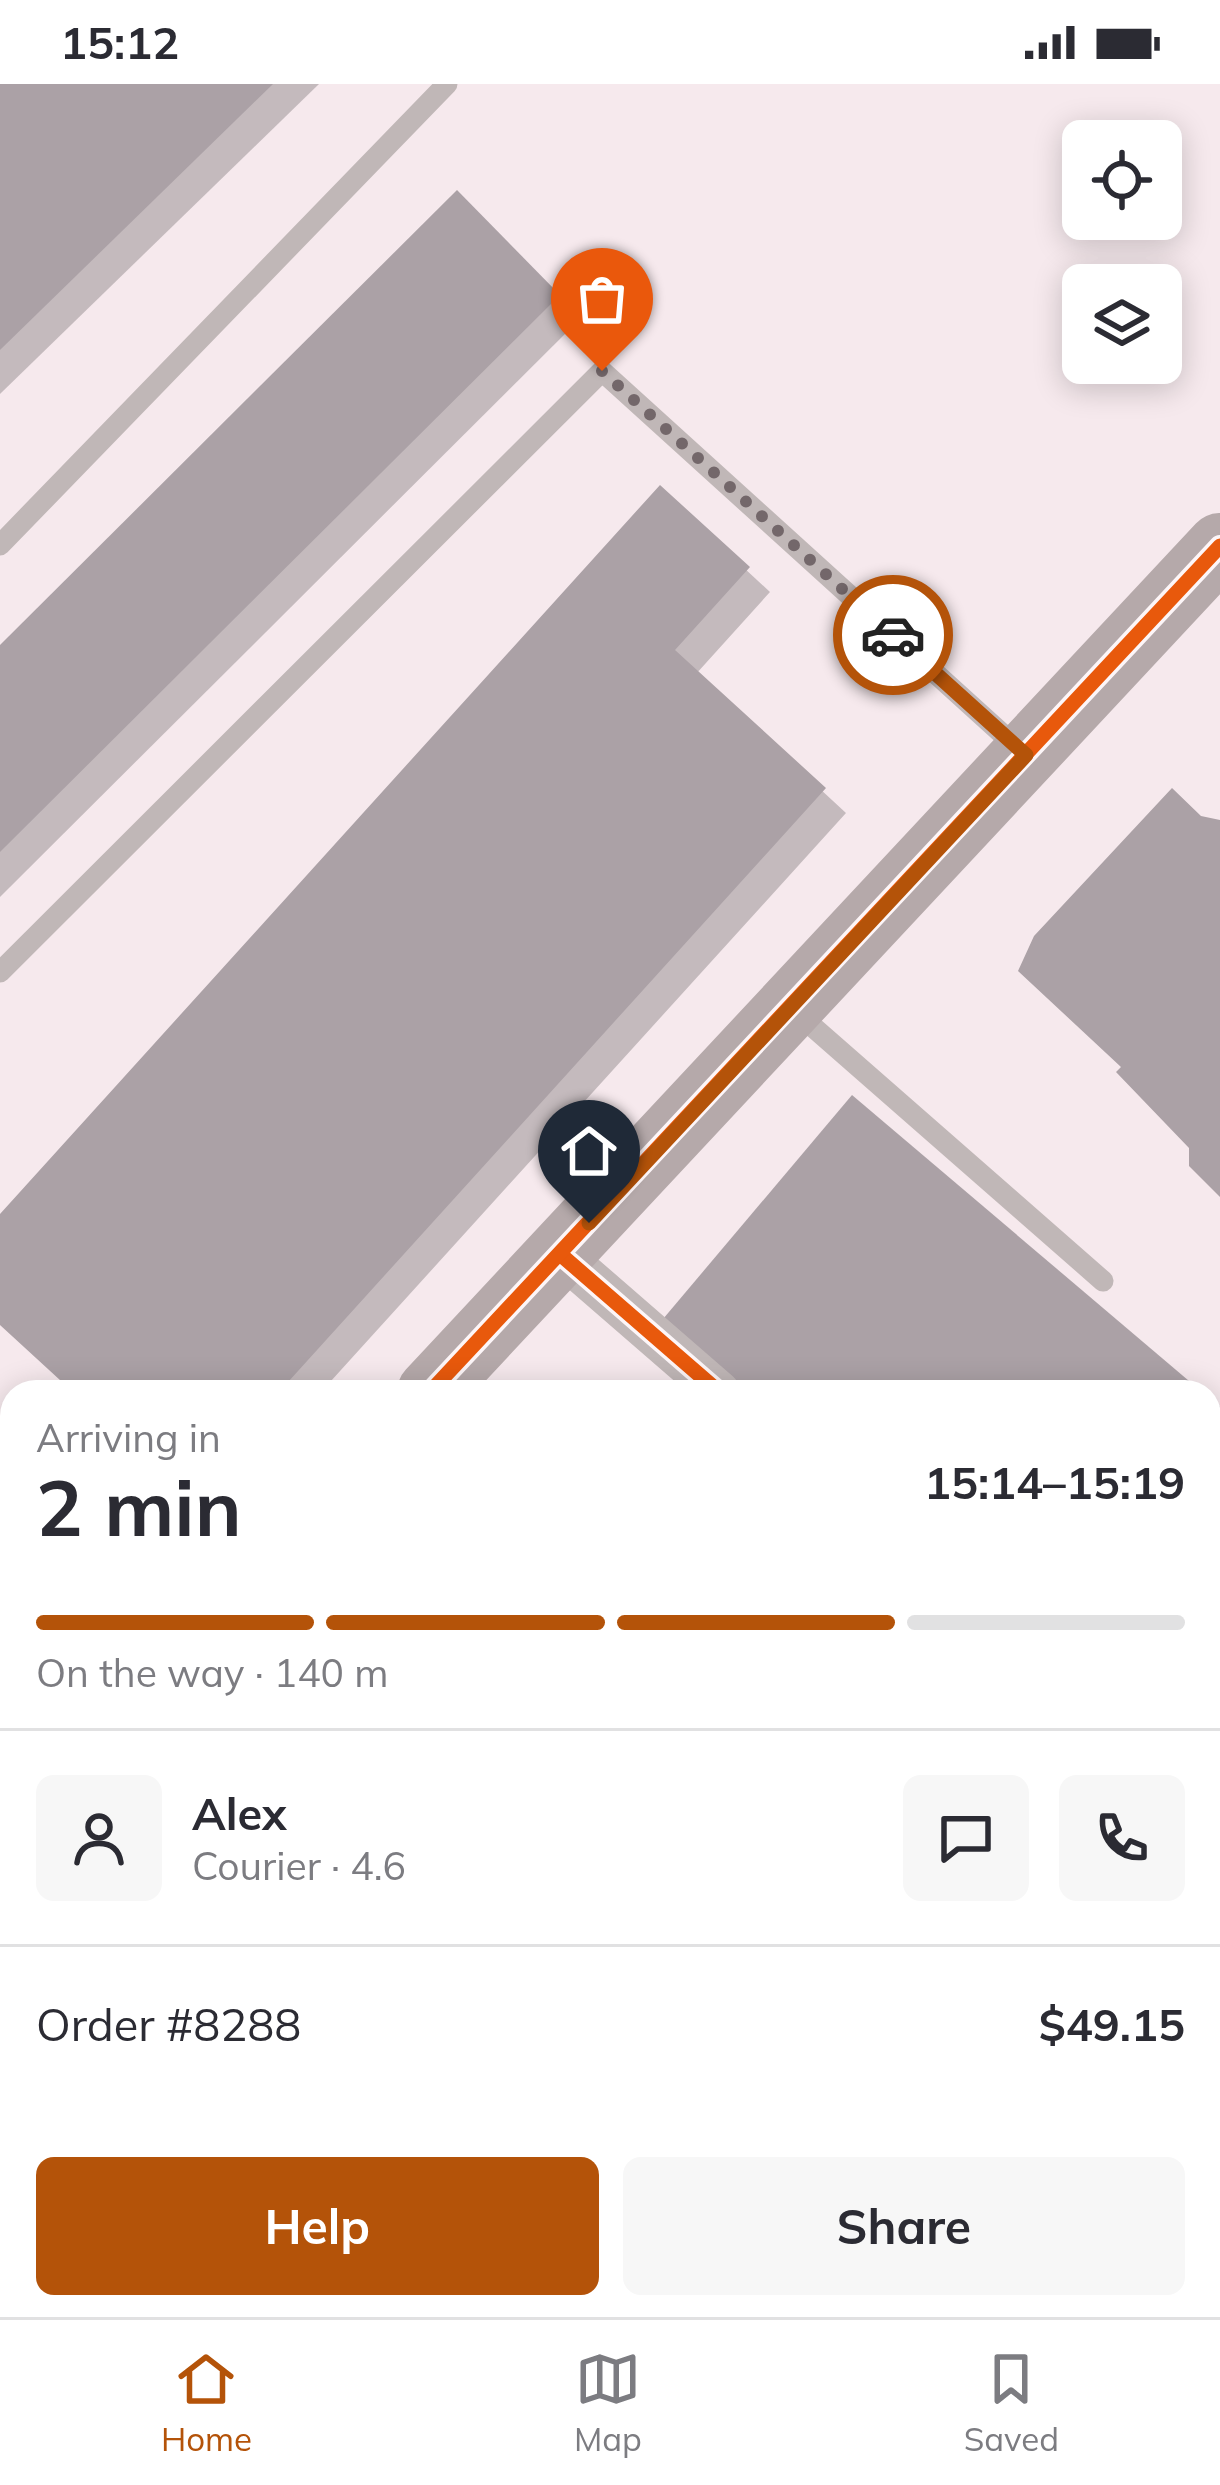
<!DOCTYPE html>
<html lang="en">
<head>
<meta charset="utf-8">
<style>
	body { margin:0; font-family:Mulish,sans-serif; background:#f7f7f7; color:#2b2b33; height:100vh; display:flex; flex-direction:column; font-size:45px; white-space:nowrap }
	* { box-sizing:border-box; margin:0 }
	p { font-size:39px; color:#7c7c81 }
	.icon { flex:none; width:66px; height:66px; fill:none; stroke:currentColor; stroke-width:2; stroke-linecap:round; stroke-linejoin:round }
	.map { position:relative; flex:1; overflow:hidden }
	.panel { position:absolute; left:0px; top:1296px; width:1221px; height:939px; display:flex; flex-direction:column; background:#fff; border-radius:36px 36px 0 0; box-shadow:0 6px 30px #0003 }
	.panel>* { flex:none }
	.controls { position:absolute; left:1062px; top:36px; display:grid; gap:24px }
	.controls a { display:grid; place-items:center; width:120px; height:120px; border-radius:18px; background:#fff; box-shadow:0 6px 30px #0003; font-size:60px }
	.pin { position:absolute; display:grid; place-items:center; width:102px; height:102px; color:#fff; margin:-123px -51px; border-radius:50% 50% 50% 0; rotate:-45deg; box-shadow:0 0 12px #0007 }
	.pin .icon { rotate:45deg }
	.courier { position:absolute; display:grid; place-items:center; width:120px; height:120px; margin:-60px; border:9px solid #b45309; border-radius:50%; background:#fff; color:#222; box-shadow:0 3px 15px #0007 }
	.head em { font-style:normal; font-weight:700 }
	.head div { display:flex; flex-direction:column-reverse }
	.head { display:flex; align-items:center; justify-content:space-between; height:204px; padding:0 36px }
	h1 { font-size:78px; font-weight:700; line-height:90px }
	.bar { display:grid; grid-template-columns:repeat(4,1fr); gap:18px 12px; align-content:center; height:144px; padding:0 36px }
	.bar i { height:15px; border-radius:9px; background:#e1e1e2 }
	.bar .on { background:#b45309 }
	.bar p { grid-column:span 4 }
	.line { display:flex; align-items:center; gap:30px; padding:0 36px; border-top:3px solid #e1e1e2 }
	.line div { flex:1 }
	.round { display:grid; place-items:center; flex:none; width:126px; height:126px; border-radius:18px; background:#f7f7f7 }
	.primary-button { display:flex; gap:24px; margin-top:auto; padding:24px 36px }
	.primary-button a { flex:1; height:138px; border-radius:18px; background:#b45309; color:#fff; font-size:48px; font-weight:700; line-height:138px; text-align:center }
	.primary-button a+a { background:#f7f7f7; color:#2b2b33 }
	.status { display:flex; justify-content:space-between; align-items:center; height:84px; padding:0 60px; background:#fff; direction:ltr }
	.status svg { height:33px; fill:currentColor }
	.menu { display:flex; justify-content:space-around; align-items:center; height:168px; border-top:3px solid #e1e1e2; background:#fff; font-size:33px; color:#7c7c81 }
	.menu a { display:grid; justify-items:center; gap:6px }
	.menu .on { color:#b45309 }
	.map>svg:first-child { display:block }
</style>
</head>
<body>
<div class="status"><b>15:12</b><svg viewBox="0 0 49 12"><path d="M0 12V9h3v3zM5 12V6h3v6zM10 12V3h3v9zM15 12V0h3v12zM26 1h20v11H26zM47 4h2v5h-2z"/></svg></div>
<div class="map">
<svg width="1220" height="2233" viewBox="0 0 1220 2233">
	<rect width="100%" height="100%" fill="#f6e9ed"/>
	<g fill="#0003">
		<polygon points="0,0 319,0 0,310"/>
		<polygon points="457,110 580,235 0,813 0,565"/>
		<polygon points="660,406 770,508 696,590 846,729 321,1308 75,1308 0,1239 0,1134"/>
		<polygon points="1209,1318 1220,1327 1220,1386 1209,1399"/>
		<polygon points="12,1933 12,2115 0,2105 0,1947"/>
		<polygon points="219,2223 265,2223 256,2233 230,2233"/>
		<polygon points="529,2223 747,2223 738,2233 540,2233"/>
	</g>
	<g fill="#aba1a6">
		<polygon points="0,0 273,0 0,266"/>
		<polygon points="457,106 560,211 0,768 0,561"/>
		<polygon points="660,401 750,483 675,566 826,704 279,1308 73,1308 0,1241 0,1130"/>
		<polygon points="1172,704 1201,732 1220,736 1220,1113 1189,1082 1189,1064 1116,988 1121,983 1018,887 1034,852"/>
		<polygon points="852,1011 1202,1308 748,1308 663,1235"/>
		<polygon points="1209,1314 1220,1323 1220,1337 1209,1350"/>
		<polygon points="1220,1416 1220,1581 1209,1571 1209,1428"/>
		<polygon points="12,1928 12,2093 0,2106 0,1942"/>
		<polygon points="1220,2017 1220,2225 1213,2233 1009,2233 1018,2223 1209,2223 1209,2021"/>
		<polygon points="12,2206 12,2223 53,2223 64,2233 0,2233 0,2220"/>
		<polygon points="528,2223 705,2223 696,2233 539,2233"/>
	</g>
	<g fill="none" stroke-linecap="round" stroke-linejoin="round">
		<g stroke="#c0b7b7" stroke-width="21">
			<polyline points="0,461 447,0"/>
			<polyline points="0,888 602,287 1020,666"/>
			<polyline points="796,928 1103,1197"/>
			<polyline points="1209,1376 1220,1363"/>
			<polyline points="0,1502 12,1513"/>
			<polyline points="0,2129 12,2135"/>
			<polyline points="167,2223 184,2233"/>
			<polyline points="443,2223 456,2233"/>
		</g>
		<g stroke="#c0b7b7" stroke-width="42">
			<polyline points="560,1170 719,1308"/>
			<polyline points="1209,1939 1220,1928"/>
			<polyline points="946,2233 954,2223"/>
		</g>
		<g stroke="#b5a9aa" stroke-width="66">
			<polyline points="430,1308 1220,462"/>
			<polyline points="0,1728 12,1717"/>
			<polyline points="0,1821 12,1809"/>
		</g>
		<g stroke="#b6aeaf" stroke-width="9" stroke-dasharray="6 12" stroke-linecap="butt">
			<polyline points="1209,1769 1220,1756"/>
			<polyline points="1209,1809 1220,1796"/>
			<polyline points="804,2233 813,2223"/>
			<polyline points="836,2233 845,2223"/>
		</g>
		<defs>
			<g id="cycleway">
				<polyline points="560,1170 719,1308"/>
				<polyline points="430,1308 1220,462"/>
			</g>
		</defs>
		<use href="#cycleway" stroke="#fdf6f8" stroke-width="22"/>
		<use href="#cycleway" stroke="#e8590c" stroke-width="15"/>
	</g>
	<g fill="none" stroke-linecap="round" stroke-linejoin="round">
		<polyline stroke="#73676a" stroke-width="12" stroke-dasharray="0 21.6" points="602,287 893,551"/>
		<polyline stroke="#b45309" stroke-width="15" points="589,1139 1026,671 893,551"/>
	</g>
</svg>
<div class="controls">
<a><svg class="icon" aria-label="locate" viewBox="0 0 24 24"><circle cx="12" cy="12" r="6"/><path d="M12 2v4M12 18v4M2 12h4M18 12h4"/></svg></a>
<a><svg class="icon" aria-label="layers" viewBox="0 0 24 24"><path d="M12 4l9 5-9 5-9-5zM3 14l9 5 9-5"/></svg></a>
</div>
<div class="pin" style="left:602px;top:287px;background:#ea580c"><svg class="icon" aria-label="bag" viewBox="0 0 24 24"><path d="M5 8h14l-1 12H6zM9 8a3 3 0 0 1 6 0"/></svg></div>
<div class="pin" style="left:589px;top:1139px;background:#1f2937"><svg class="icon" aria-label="home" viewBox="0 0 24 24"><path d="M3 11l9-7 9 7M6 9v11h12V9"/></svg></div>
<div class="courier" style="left:893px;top:551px"><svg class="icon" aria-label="car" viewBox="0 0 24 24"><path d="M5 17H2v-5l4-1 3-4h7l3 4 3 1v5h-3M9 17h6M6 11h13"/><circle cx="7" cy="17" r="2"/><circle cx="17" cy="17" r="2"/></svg></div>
<section class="panel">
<div class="head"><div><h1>2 min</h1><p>Arriving in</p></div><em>15:14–15:19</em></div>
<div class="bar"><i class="on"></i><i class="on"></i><i class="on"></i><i></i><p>On the way · 140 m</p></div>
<div class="line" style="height:216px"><a class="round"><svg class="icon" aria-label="person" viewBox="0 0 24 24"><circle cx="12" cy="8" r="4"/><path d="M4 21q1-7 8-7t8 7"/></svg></a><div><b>Alex</b><p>Courier · 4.6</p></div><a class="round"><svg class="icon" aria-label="chat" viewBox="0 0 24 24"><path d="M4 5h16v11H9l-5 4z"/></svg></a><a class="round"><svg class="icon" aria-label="phone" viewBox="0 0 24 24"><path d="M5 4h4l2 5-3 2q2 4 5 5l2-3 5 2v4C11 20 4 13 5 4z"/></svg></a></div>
<div class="line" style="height:156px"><div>Order #8288</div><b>$49.15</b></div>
<div class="primary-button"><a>Help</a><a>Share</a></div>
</section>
</div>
<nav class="menu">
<a class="on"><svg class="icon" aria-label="home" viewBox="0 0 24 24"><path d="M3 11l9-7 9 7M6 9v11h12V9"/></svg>Home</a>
<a><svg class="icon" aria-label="map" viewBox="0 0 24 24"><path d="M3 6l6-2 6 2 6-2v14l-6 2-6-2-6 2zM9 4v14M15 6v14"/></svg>Map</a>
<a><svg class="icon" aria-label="saved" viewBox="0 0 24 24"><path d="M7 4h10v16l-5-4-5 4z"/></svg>Saved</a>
</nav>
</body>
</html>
